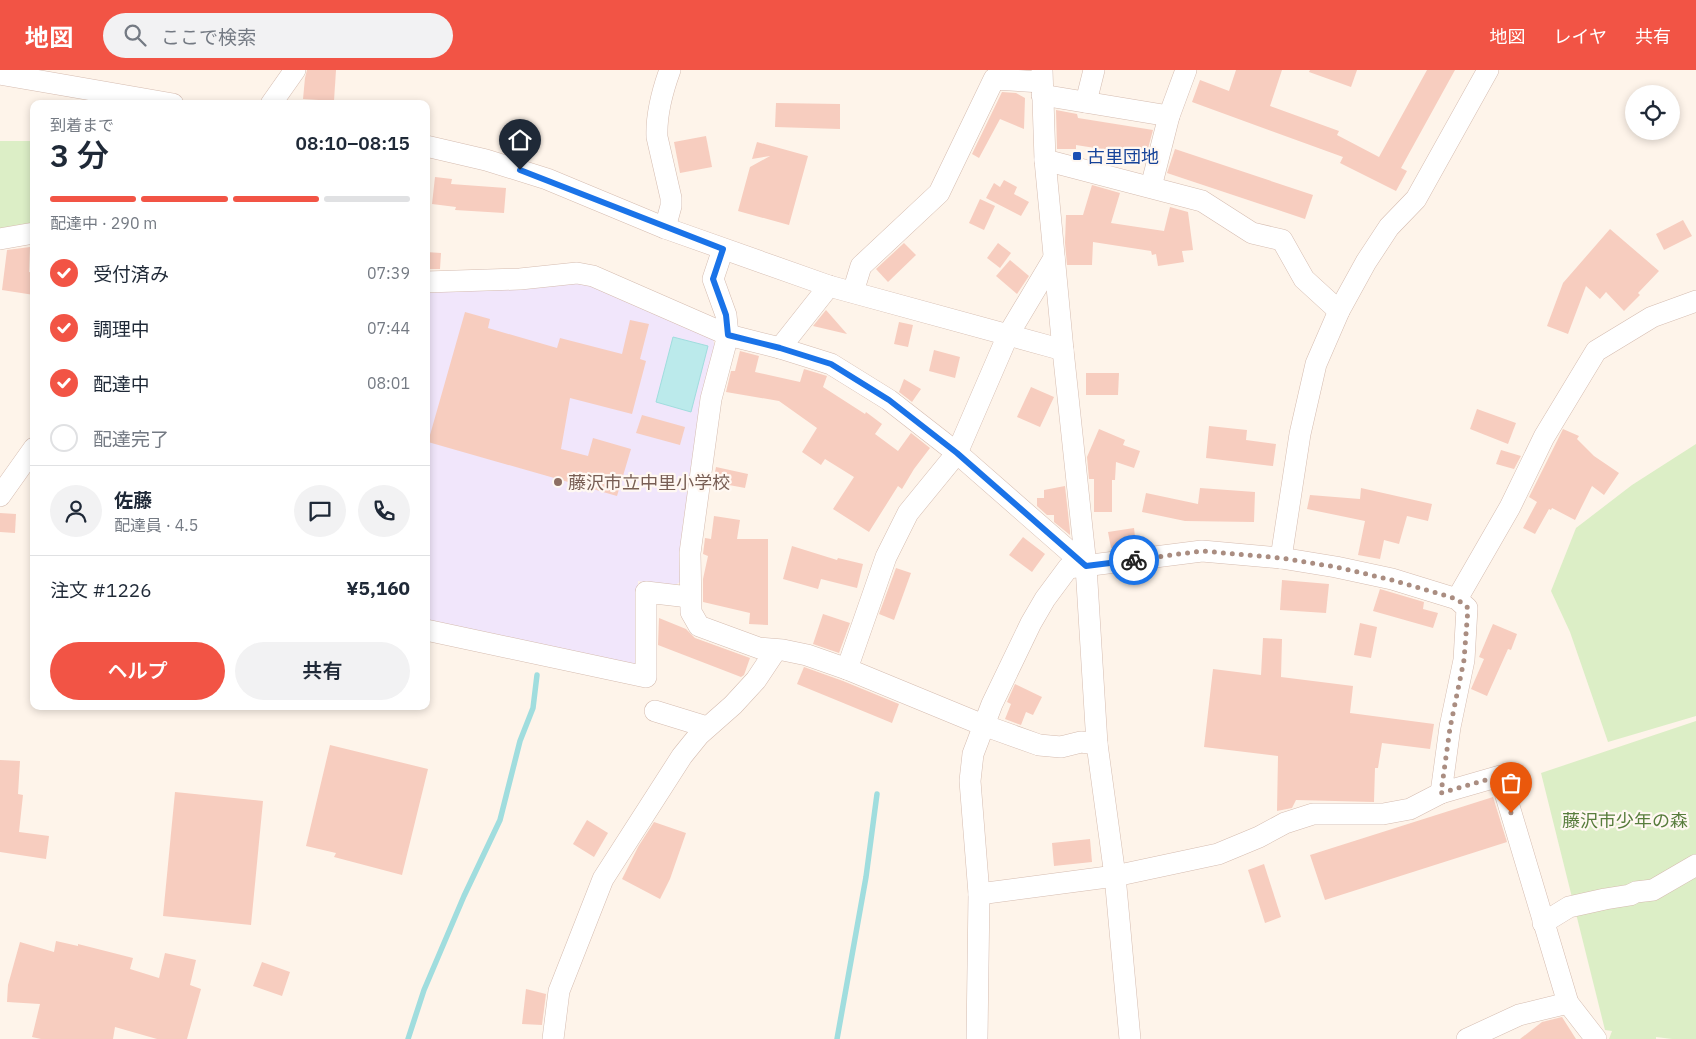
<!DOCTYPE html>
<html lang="ja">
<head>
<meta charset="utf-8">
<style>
	body { margin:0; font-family:"IBM Plex Sans","Noto Sans JP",sans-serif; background:#f2f2f3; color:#1f2937; height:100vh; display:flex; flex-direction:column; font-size:19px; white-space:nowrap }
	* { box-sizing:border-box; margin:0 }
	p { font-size:16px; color:#747a83 }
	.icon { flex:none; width:28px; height:28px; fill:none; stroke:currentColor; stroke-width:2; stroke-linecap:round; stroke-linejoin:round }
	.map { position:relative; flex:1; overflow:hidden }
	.sheet { position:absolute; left:30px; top:30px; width:400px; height:610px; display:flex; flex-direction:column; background:#fff; border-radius:10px; box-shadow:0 2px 8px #0003 }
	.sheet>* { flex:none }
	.buttons { position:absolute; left:1625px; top:15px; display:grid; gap:10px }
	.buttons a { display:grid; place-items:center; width:55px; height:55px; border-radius:50%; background:#fff; box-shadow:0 2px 8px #0003; font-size:25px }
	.pin { position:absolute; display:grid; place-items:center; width:42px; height:42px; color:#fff; margin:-51px -21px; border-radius:50% 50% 50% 0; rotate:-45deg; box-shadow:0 0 5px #0007 }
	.pin .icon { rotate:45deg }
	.courier { position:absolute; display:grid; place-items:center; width:50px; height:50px; margin:-25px; border:4px solid #1a73e8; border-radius:50%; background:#fff; color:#222; box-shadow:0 1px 6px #0007 }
	.head em { font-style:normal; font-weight:600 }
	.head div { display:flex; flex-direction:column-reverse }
	.head { display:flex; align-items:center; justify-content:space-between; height:85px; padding:0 20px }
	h1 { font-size:32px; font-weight:600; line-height:38px }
	.bar { display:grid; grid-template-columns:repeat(4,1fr); gap:8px 5px; align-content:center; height:60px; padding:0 20px }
	.bar i { height:6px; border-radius:4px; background:#e0e1e3 }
	.bar .active { background:#f25445 }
	.bar p { grid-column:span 4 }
	.line { display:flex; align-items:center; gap:12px; padding:0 20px; border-top:1px solid #e0e1e3 }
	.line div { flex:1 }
	.round { display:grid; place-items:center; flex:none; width:52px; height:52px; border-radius:26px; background:#f2f2f3 }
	ol { padding:0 20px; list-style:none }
	li { display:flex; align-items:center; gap:15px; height:55px }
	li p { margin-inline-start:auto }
	li .icon { padding:5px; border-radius:50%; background:#f25445; color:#fff; stroke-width:4 }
	li:last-child { color:#747a83 }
	li i { width:28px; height:28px; border:2px solid #e0e1e3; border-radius:50% }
	.action { display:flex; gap:10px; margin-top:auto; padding:10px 20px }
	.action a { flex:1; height:58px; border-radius:30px; background:#f25445; color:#fff; font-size:20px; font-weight:600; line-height:58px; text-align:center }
	.action a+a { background:#f2f2f3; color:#1f2937 }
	header { display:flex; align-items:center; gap:30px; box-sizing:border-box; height:70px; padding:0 25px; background:#f25445; color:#fff }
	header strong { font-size:24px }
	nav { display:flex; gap:28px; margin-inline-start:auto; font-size:18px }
	.search { width:350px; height:45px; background:#f2f2f3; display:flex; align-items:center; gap:12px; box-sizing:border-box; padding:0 18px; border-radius:28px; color:#747a83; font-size:19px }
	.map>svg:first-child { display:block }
</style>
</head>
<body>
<header>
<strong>地図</strong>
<div class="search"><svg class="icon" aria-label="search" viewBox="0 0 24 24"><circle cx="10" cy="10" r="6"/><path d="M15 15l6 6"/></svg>ここで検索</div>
<nav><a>地図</a><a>レイヤ</a><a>共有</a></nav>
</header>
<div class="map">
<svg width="1696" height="969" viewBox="0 0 1696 969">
	<rect width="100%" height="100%" fill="#fef4ea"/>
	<polygon fill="#f1e6fb" points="578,208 713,268 715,280 704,320 683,453 680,487 680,512 672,517 638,511 636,594 627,597 426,555 428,222"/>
	<g fill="#dceec6">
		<polygon points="0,71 34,71 34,156 0,160"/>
		<polygon points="1696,374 1696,646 1608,672 1570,562 1551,521 1576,458 1632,415"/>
		<polygon points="1696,651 1696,969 1672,969 1656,967 1656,969 1609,969 1612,961 1605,960 1541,703"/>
	</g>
	<polygon fill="#bbeaeb" stroke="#a0ddde" points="673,267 708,276 691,342 656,332"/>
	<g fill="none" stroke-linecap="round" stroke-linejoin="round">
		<g stroke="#a0ddde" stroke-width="5.5">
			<polyline points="408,969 424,920 464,826 500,750 520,671 533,638 537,605"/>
			<polyline points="837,969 866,807 877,724"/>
		</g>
	</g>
	<g fill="#f7cdbf">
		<polygon points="307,0 336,0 334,31 303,29 305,8"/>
		<polygon points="1236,0 1282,0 1270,36 1339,61 1337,65 1379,87 1427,0 1455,0 1401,98 1407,101 1396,121 1340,93 1343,87 1192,32 1200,10 1229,21"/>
		<polygon points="1310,0 1357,0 1351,17 1309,2"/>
		<polygon points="1002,22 1016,23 1025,28 1024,59 1000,49 979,88 972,84"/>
		<polygon points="776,33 840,34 840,59 775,57"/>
		<polygon points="1056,40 1077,44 1078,48 1153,60 1146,86 1076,75 1076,79 1057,79"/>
		<polygon points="706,66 712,97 680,103 674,72"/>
		<polygon points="757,72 808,86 789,155 738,141 750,97 770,86 752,89"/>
		<polygon points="1175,79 1313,125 1305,149 1167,103"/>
		<polygon points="435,107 452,109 451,114 506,118 504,143 455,140 456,137 432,134"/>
		<polygon points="1004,110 1017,117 1014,124 1029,132 1021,146 986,128 994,113 1000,117"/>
		<polygon points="1092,115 1120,123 1111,153 1164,161 1170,137 1188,142 1193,180 1182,181 1184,192 1158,196 1156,184 1152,185 1151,181 1093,172 1092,195 1067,195 1065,173 1066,145 1083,145"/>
		<polygon points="980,129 995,136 984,160 969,153"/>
		<polygon points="1683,150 1692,166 1664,180 1656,164"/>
		<polygon points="1610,159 1659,201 1638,223 1640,225 1624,241 1606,222 1600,229 1586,216 1568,264 1547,256 1563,213"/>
		<polygon points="904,173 916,185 888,212 876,199"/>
		<polygon points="998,173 1011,183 1000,198 987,188"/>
		<polygon points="30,177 29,202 34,203 34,225 2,220 7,180"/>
		<polygon points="426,182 441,183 440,199 426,199"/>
		<polygon points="1010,190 1029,206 1017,224 996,206"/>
		<polygon points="826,240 847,264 813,256"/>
		<polygon points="465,242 490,249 488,258 557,278 560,268 622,284 630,250 649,254 640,289 646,291 632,344 570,328 561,379 588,386 593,368 631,379 617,426 428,372"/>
		<polygon points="899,252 913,255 908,277 894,274"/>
		<polygon points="934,280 960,287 955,308 929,301"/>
		<polygon points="740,281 759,286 755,302 800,312 804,299 827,306 823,317 865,344 866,342 882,354 875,364 898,381 911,363 930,378 914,399 902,419 898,416 869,462 833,439 854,407 825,389 821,395 802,382 817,358 779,331 726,322 731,301 735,301"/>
		<polygon points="1086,303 1119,303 1118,325 1086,325"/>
		<polygon points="904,309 921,319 912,332 899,322"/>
		<polygon points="1031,317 1054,327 1040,357 1017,347"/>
		<polygon points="1477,339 1516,353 1508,374 1470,359"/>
		<polygon points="642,345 685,357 680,375 636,363"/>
		<polygon points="1209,356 1247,360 1246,370 1276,374 1273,396 1206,388"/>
		<polygon points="1099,359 1125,370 1123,375 1140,381 1134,398 1116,392 1115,410 1112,410 1112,442 1094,442 1094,409 1089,409 1087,387"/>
		<polygon points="1563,359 1579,366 1577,369 1594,386 1619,403 1604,425 1592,416 1575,450 1552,438 1551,440 1549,439 1535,464 1523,458 1537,432 1529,427"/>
		<polygon points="1501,380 1521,386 1514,399 1496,394"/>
		<polygon points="716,397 748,404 745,418 713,412"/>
		<polygon points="1065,416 1070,461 1070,465 1054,452 1054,445 1047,445 1037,436 1037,428 1044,428 1044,420"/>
		<polygon points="1200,418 1255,422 1254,452 1185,451 1142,442 1146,423 1198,434"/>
		<polygon points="1361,418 1432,434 1428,451 1407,446 1399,474 1384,470 1380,489 1358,485 1365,451 1307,439 1310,425 1360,429"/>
		<polygon points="0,443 16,444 15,463 0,462"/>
		<polygon points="714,446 740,450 737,469 768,469 768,555 749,554 750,543 703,532 703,509 708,486 703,484 705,468 711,469"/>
		<polygon points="1134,458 1136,475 1111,478 1108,462"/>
		<polygon points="1023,467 1045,484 1032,502 1009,485"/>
		<polygon points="792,476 837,490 838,488 863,494 857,518 821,509 818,519 783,509"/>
		<polygon points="896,498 911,503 894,550 879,544"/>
		<polygon points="1282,510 1329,514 1326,543 1280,540"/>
		<polygon points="1380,519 1424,532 1423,539 1438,543 1433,558 1373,541"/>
		<polygon points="823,544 850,553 839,583 813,574"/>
		<polygon points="659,548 686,559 695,568 750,588 744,605 741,607 658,575"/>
		<polygon points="1360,553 1377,557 1371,588 1354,585"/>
		<polygon points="1493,554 1517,564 1511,580 1508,579 1487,626 1471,619 1484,589 1479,587"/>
		<polygon points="1263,568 1282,569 1281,607 1353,616 1350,643 1434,654 1430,679 1382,673 1378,698 1375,698 1374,732 1296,730 1292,738 1277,741 1278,686 1204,677 1213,599 1261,605"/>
		<polygon points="804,597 843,611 899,634 892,653 797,614"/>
		<polygon points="1015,614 1042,627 1033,645 1026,642 1021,655 1005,649 1011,634 1007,632"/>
		<polygon points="330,675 428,699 402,805 334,787 336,783 306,776"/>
		<polygon points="0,690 20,691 18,724 23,725 19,762 49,766 46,789 0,782"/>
		<polygon points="175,722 263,731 251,855 163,846"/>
		<polygon points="1493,727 1507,772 1325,830 1310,785"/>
		<polygon points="587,750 608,763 594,787 573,774"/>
		<polygon points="654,752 686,763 670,809 660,829 622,809 638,777"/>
		<polygon points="1090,769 1092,792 1054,796 1052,773"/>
		<polygon points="1264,794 1281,847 1265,853 1248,800"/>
		<polygon points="56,871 78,876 78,874 133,888 130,899 159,908 165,883 196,890 190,915 201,919 187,969 157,969 115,957 113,969 41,969 32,967 40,934 7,932 8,915 20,872 54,882"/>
		<polygon points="262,892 290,902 282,926 253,916"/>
		<polygon points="526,919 546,924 542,955 522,954"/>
		<polygon points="1562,947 1576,969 1520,969 1542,952"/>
	</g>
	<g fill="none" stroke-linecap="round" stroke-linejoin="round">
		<defs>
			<g id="minor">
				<polyline points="1042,0 1045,90 1063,280 1086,496 1097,674 1115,806 1130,969"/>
				<polyline points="0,4 173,34"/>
				<polyline points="1042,25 1169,46"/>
				<polyline points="1086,32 1094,0"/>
				<polyline points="271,34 295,0"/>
				<polyline points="426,76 486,90 547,109 665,158 829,216 1063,280"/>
				<polyline points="1045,90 1202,131 1252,163 1282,170 1304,209 1339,241"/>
				<polyline points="1151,117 1169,46 1186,0"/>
				<path d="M665,158l6,-22v-8l-14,-61c-1,-23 5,-45 13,-67"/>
				<polyline points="0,169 34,163"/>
				<polyline points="723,179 713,209 726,245 728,265 711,329 690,483 691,542 699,556 759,578 783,580 807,585 847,599 983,655 1039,675 1061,677 1081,672 1097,674"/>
				<polyline points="426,212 520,209 577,203 593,206 728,265 780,278 831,294 889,330 957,383 1086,496"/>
				<polyline points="853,222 861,196 939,123 994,9 1042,12"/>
				<polyline points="780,278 829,216"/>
				<polyline points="0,426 34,378"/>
				<polyline points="1281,488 1300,364 1316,294 1339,241 1366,192 1389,157 1416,129 1488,0"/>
				<polyline points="1457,529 1510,437 1544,367 1596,281 1652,247 1696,231"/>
				<polyline points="426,560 646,607 646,522 689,527"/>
				<polyline points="847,599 886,487 908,443 957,383 1008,265 1054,188"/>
				<polyline points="655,641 707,657"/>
				<polyline points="979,824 1115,806 1218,784 1259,767 1285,753 1313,744 1383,744 1410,739 1441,723"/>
				<polyline points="1543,853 1569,837 1605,829 1630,825 1636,822 1653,820 1696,795"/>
				<polyline points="553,969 559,921 603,809 682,686 699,665 733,635 756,610 776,580"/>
				<polyline points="977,969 979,824 970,711 973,684 992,634 1031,553 1045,529 1068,498 1202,481 1281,488 1336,497 1392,509 1457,529 1467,538 1464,590 1450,657 1441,723 1500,706 1568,933 1596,969"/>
				<polyline points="1467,969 1519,945 1568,933"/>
			</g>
		</defs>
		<use href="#minor" stroke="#d5bcb0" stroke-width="22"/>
		<use href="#minor" stroke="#fff" stroke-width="21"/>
	</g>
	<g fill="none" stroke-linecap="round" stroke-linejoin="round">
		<polyline stroke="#aa8d81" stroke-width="5" stroke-dasharray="0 9" points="1134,490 1202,481 1281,488 1336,497 1392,510 1457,529 1468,538 1464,590 1450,658 1441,723 1500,706 1511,743"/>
		<polyline stroke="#1a73e8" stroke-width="6" points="520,100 723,179 713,209 726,245 728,265 780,278 831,294 889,330 957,383 1086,496 1134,490"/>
	</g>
	<rect fill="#1a4fb4" stroke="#fff8f2" stroke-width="2" x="1072" y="81" width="10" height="10" rx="2.5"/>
	<circle fill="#8d6e63" stroke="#fff8f2" stroke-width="2" cx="558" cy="412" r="5"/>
	<g text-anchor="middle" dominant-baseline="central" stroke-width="4.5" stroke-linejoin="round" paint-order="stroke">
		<g font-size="18" fill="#164399" stroke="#fff8f2" text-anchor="start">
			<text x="1087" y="86">古里団地</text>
		</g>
		<g font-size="18" fill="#785e54" stroke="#fff8f2" text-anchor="start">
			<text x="568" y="412">藤沢市立中里小学校</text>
		</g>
		<g font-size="18" fill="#587d3d" stroke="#fff8f2">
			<text x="1625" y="750">藤沢市少年の森</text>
		</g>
	</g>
</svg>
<div class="buttons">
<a><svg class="icon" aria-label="locate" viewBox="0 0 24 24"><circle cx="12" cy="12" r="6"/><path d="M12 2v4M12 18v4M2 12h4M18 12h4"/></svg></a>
</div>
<div class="pin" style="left:1511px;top:743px;background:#ea580c"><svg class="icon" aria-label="bag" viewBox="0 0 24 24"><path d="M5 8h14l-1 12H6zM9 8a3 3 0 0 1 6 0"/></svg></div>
<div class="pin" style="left:520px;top:100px;background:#1f2937"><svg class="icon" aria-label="home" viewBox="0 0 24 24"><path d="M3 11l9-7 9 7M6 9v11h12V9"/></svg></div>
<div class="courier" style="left:1134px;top:490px"><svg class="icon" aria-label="bike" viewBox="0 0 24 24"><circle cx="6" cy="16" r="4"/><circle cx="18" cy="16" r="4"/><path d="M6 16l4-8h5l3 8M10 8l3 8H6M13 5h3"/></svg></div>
<section class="sheet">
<div class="head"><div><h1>3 分</h1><p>到着まで</p></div><em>08:10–08:15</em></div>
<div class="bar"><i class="active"></i><i class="active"></i><i class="active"></i><i></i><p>配達中 · 290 m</p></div>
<ol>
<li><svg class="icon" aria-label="check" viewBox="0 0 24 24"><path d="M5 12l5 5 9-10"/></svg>受付済み<p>07:39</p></li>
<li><svg class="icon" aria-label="check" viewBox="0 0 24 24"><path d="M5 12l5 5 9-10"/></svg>調理中<p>07:44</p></li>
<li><svg class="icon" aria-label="check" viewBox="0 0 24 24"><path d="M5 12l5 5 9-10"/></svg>配達中<p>08:01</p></li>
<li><i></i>配達完了</li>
</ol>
<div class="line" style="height:90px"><a class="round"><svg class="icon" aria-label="person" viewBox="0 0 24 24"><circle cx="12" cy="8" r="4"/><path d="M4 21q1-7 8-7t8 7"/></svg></a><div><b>佐藤</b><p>配達員 · 4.5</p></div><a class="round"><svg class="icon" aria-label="chat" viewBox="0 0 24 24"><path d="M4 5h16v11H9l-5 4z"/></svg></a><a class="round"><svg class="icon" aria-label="phone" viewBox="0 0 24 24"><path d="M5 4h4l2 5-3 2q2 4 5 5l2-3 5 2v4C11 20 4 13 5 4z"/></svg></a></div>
<div class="line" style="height:65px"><div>注文 #1226</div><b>¥5,160</b></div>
<div class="action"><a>ヘルプ</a><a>共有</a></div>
</section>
</div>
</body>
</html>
